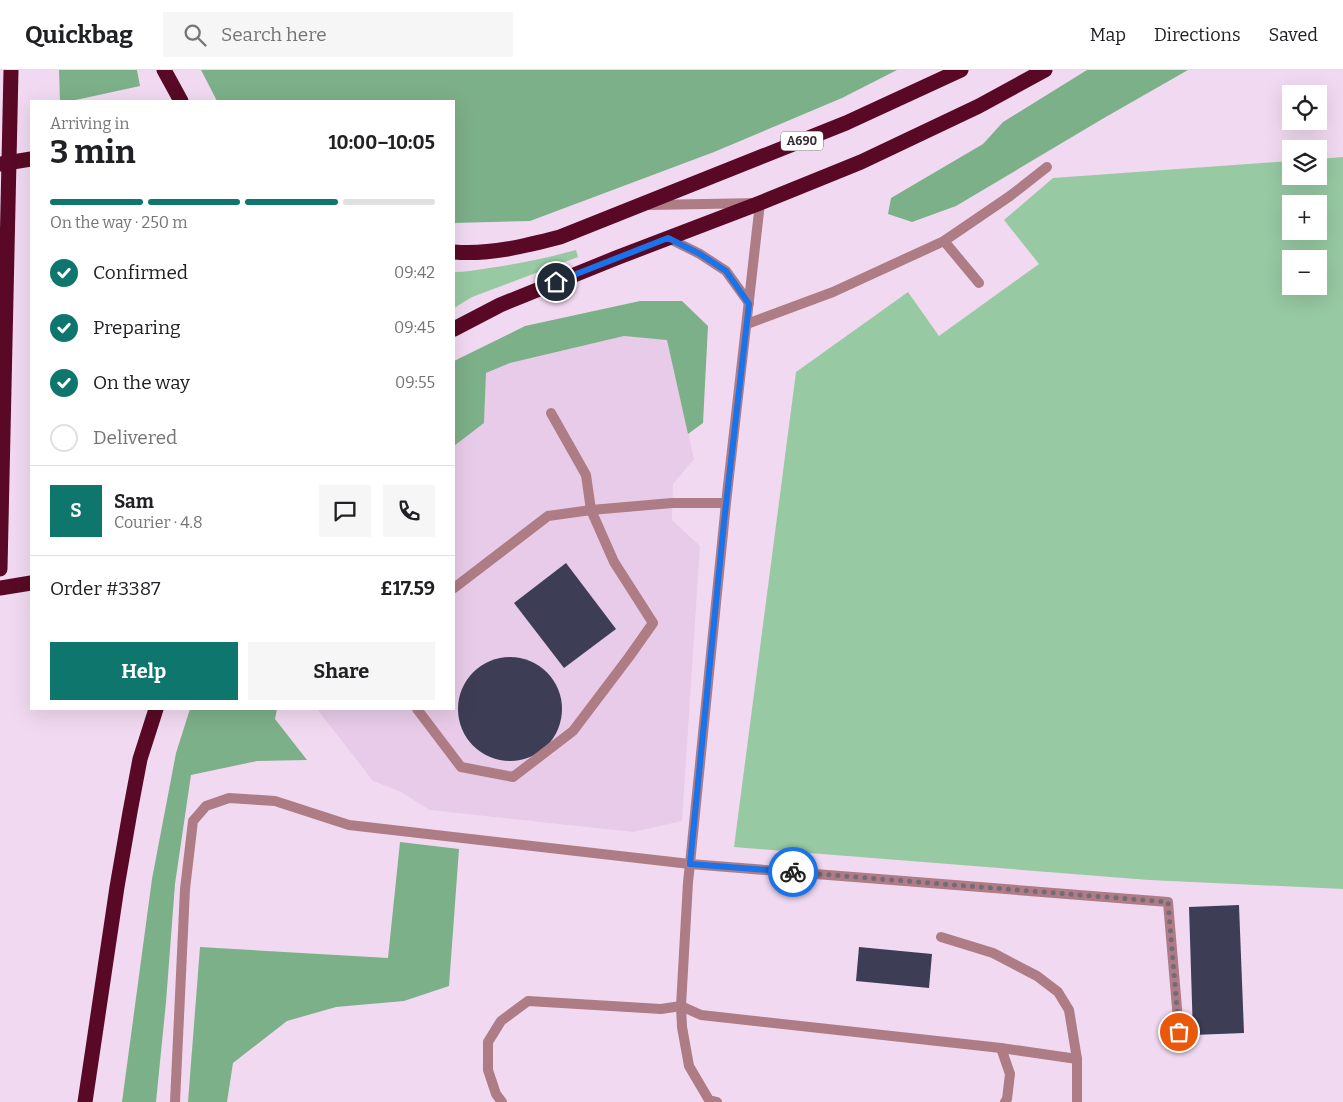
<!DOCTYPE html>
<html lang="en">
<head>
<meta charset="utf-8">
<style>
	body { margin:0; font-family:Bitter,serif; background:#f6f6f6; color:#202124; height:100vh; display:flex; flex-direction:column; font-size:19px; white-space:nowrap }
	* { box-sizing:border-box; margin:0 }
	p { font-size:16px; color:#757577 }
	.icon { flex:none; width:28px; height:28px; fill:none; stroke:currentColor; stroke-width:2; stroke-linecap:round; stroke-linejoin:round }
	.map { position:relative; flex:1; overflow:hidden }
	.drawer { position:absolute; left:30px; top:30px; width:425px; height:610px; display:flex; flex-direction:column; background:#fff; border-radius:0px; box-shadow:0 5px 20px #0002 }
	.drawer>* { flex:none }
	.controls { position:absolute; left:1282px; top:15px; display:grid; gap:10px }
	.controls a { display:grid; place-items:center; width:45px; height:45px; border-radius:0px; background:#fff; box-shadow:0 5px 20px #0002; font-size:25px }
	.pin { position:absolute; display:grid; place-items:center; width:42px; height:42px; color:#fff; margin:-21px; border:2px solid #fff; border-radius:50%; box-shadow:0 1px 5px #0007 }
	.courier { position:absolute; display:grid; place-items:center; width:50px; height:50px; margin:-25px; border:4px solid #1a73e8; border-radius:50%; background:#fff; color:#222; box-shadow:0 1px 6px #0007 }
	.head em { font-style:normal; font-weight:700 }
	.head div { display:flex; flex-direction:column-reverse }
	.head { display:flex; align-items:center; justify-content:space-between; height:85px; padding:0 20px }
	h1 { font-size:32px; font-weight:700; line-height:38px }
	.bar { display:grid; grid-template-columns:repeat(4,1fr); gap:8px 5px; align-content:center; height:60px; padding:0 20px }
	.bar i { height:6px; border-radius:4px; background:#e0e0e0 }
	.bar .selected { background:#0f766e }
	.bar p { grid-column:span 4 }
	.line { display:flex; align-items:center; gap:12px; padding:0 20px; border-top:1px solid #e0e0e0 }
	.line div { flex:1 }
	.round { display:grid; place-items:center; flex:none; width:52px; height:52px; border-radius:0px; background:#f6f6f6 }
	ol { padding:0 20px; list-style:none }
	li { display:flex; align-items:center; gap:15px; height:55px }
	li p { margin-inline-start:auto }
	li .icon { padding:5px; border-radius:50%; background:#0f766e; color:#fff; stroke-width:4 }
	li:last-child { color:#757577 }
	li i { width:28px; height:28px; border:2px solid #e0e0e0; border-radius:50% }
	.action { display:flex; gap:10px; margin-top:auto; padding:10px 20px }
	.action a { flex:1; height:58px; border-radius:0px; background:#0f766e; color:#fff; font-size:20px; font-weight:700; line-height:58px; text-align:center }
	.action a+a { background:#f6f6f6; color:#202124 }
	header { display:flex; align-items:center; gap:30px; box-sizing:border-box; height:70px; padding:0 25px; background:#fff; border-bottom:1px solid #e0e0e0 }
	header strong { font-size:24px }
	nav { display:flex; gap:28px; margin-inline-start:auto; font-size:18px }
	.search { width:350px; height:45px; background:#f6f6f6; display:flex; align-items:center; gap:12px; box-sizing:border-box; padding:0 18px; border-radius:0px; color:#757577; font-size:19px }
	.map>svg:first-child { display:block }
</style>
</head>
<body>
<header>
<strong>Quickbag</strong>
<div class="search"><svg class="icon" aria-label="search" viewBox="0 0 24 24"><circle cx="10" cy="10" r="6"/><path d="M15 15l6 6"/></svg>Search here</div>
<nav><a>Map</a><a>Directions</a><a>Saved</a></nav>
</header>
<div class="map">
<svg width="1343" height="1032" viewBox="0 0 1343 1032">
	<rect width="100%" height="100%" fill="#f1daf1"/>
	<polygon fill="#e8cbe8" points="624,266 667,269 694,389 673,414 672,450 700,476 682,751 633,762 430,740 399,721 373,711 317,639 454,639 454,376 484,353 486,303 510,293"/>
	<g fill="#97c9a2" fill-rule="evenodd">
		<path d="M1343,87v732l-194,-9 -415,-33 62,-475 112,-80 31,44 100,-72 -35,-44 49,-42 238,-17v15h28v-17zM1291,134h28v27h-28zM1291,189h28v27h-28z"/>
		<path d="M576,180l2,7 -106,40 -18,11v-36c11,0 23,-2 35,-4 29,-4 58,-10 87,-18z"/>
	</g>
	<g fill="#7cb088">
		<polygon points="59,0 137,0 140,16 71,31 60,31"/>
		<polygon points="201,0 897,0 842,28 714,82 530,151 454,153 454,31 217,31"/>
		<polygon points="1087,0 1188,0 1104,48 956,136 912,152 888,144 891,128 983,74 1003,52"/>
		<polygon points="640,231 682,231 708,256 703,353 688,364 667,270 624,266 510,293 486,303 484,353 454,376 454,291 525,256"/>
		<polygon points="190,639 277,639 275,649 307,690 257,691 191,705 175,814 166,932 156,1032 122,1032 152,809 176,683"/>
		<polygon points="400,772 459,779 449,916 404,931 336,937 287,951 233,993 227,1032 188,1032 200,877 388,888"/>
	</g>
	<g fill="#3d3e55">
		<polygon points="566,493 616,559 564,598 514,533"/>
		<circle cx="510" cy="639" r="52"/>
		<polygon points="1239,835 1244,963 1193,965 1189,837"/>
		<polygon points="859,877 932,884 929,918 856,911"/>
	</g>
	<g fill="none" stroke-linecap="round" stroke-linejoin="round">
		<g stroke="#ae7c85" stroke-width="10">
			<polyline points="668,168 700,184 726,201 749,233"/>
			<polyline points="944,171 979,213"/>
			<polyline points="747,254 833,222 944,171 1010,126 1047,97"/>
			<polyline points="454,518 548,446 591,440 672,433 726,433"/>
			<polyline points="417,639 461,697 513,707 573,661 629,587 653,553 614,492 591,440 586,405 551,343"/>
			<polyline points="690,794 688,812 681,936 682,957 689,996 709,1030 717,1032"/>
			<polyline points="941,867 993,883 1037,906 1058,922 1069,940 1077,989 1077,1032"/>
			<polyline points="1001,978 1010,1004 1007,1029 1005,1032"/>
			<polyline points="175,1032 185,819 193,751 206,736 229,728 275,731 349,755 690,794 1168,832 1179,962"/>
			<polyline points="502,1032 496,1024 488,1000 488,972 501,951 528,931 661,939 681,936 701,945 1001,978 1077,989"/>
		</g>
		<polyline stroke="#ae7c85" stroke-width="10" points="649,135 760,133 726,433 690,794"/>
		<g stroke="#590925" stroke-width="15">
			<polyline points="164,0 181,31"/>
			<path d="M454,182c36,3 71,-6 106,-15l286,-114 115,-53"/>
			<polyline points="454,259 500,235 616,188 760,133 861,92 979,36 1045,0"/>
			<polyline points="0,499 11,0"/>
			<polyline points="0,518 31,513"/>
			<polyline points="85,1032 117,817 130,742 140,689 156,639"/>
		</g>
		<polyline stroke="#590925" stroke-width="15" points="0,94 31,89"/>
	</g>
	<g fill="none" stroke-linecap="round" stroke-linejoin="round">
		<polyline stroke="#776977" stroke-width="5" stroke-dasharray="0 9" points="793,802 1168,832 1179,962"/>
		<polyline stroke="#1a73e8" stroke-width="6" points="556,212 668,168 700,184 726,201 749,234 724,452 690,794 793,802"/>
	</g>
	<g text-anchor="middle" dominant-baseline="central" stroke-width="5" stroke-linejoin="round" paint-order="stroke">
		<rect fill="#fff" stroke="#726b72" stroke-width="1" x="781" y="61.5" width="42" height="19" rx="4"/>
		<g font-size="12" font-weight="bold" fill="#352c35">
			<text x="802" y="71">A690</text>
		</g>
	</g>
</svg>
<div class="controls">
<a><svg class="icon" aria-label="locate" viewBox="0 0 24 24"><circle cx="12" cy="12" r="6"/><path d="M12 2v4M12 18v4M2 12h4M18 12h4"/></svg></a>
<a><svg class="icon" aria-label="layers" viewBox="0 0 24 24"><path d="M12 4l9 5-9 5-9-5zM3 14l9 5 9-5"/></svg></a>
<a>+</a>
<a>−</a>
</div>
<div class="pin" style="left:1179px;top:962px;background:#ea580c"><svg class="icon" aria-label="bag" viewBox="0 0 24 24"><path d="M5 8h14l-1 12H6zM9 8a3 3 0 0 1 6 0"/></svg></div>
<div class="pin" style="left:556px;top:212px;background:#1f2937"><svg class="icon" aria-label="home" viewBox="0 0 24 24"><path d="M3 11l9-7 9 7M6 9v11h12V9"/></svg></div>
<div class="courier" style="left:793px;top:802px"><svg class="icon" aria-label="bike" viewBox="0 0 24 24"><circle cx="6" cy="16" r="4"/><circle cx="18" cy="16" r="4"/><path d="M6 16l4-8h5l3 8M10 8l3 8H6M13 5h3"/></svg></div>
<section class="drawer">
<div class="head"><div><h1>3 min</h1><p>Arriving in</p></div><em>10:00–10:05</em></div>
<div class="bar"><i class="selected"></i><i class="selected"></i><i class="selected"></i><i></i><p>On the way · 250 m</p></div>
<ol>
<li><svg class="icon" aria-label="check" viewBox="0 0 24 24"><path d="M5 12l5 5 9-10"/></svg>Confirmed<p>09:42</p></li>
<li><svg class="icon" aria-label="check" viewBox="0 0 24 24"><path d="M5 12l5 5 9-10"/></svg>Preparing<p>09:45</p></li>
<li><svg class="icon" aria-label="check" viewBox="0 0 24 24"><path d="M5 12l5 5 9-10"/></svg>On the way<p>09:55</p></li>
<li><i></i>Delivered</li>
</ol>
<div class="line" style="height:90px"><b class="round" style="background:#0f766e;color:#fff">S</b><div><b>Sam</b><p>Courier · 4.8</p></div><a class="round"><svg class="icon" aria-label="chat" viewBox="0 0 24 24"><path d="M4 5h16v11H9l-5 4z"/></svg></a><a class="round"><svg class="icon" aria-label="phone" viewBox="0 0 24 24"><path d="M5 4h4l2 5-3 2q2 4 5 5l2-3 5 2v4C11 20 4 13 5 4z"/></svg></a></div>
<div class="line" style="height:65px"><div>Order #3387</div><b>£17.59</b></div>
<div class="action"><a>Help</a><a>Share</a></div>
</section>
</div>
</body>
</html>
